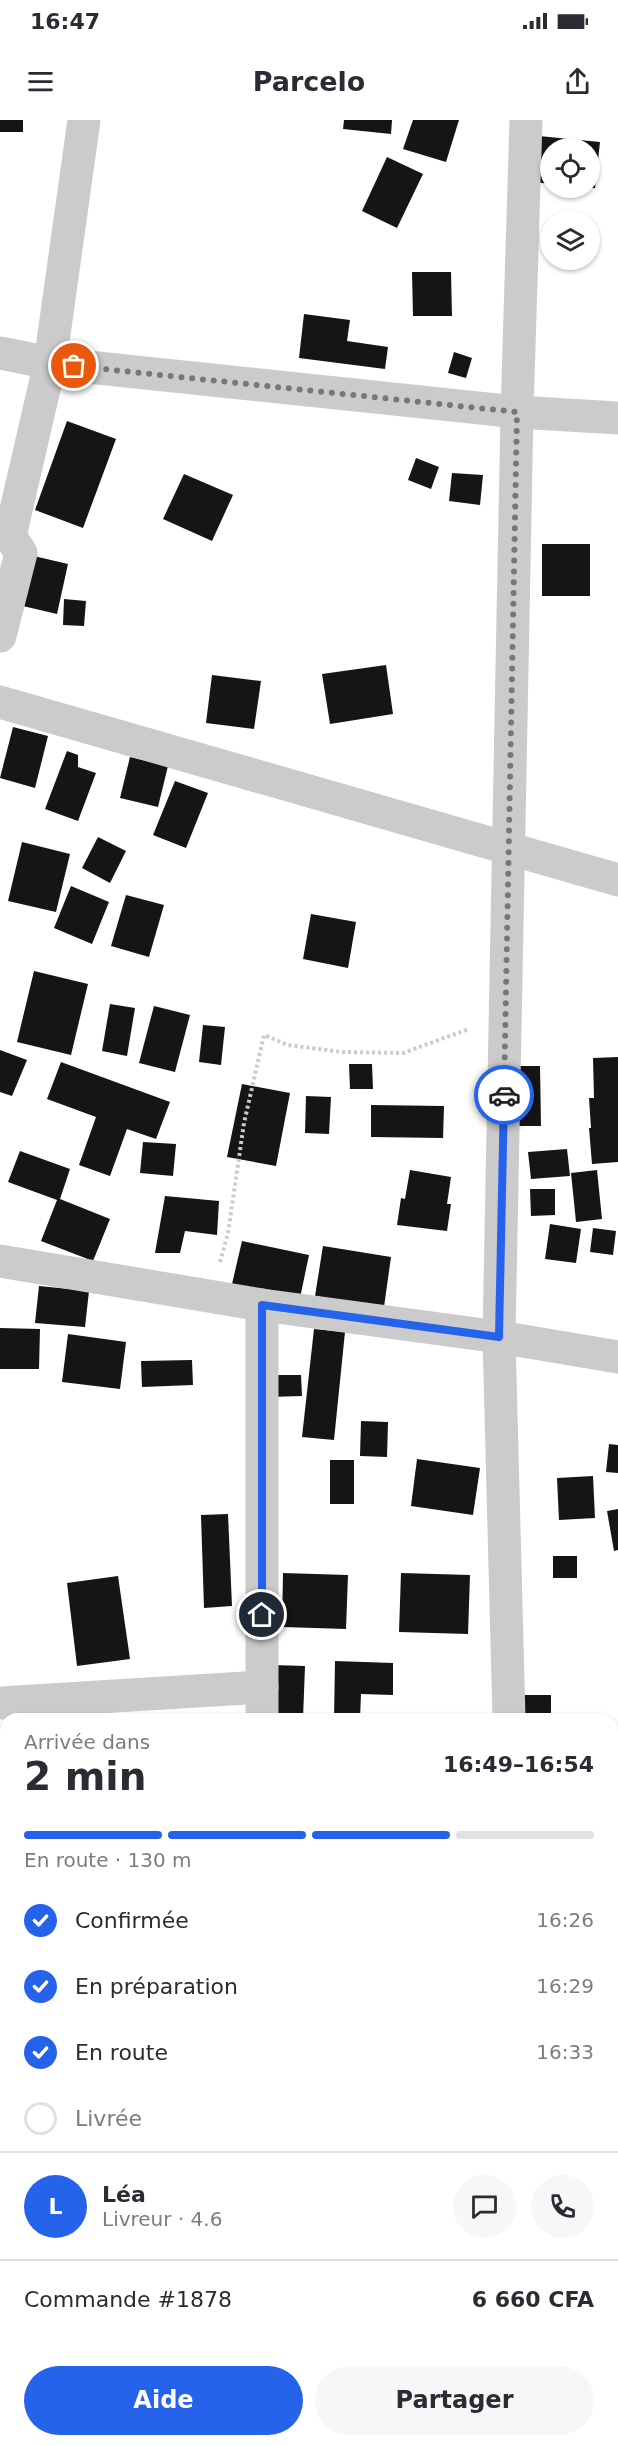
<!DOCTYPE html>
<html lang="fr">
<head>
<meta charset="utf-8">
<style>
	body { margin:0; font-family:"DejaVu Sans",sans-serif; background:#f7f7f7; color:#2b2b33; height:100vh; display:flex; flex-direction:column; font-size:22px; white-space:nowrap }
	* { box-sizing:border-box; margin:0 }
	p { font-size:20px; color:#7c7c81 }
	.icon { flex:none; width:33px; height:33px; fill:none; stroke:currentColor; stroke-width:2; stroke-linecap:round; stroke-linejoin:round }
	.map { position:relative; flex:1; overflow:hidden }
	.panel { position:absolute; left:0px; top:1593px; width:618px; height:734px; display:flex; flex-direction:column; background:#fff; border-radius:18px 18px 0 0; box-shadow:0 2px 4px #0004 }
	.panel>* { flex:none }
	.controls { position:absolute; left:540px; top:18px; display:grid; gap:12px }
	.controls a { display:grid; place-items:center; width:60px; height:60px; border-radius:50%; background:#fff; box-shadow:0 2px 4px #0004; font-size:30px }
	.pin { position:absolute; display:grid; place-items:center; width:51px; height:51px; color:#fff; margin:-26px; border:3px solid #fff; border-radius:50%; box-shadow:0 2px 6px #0007 }
	.courier { position:absolute; display:grid; place-items:center; width:60px; height:60px; margin:-30px; border:4px solid #2563eb; border-radius:50%; background:#fff; color:#222; box-shadow:0 2px 8px #0007 }
	.head em { font-style:normal; font-weight:700 }
	.head div { display:flex; flex-direction:column-reverse }
	.head { display:flex; align-items:center; justify-content:space-between; height:102px; padding:0 24px }
	h1 { font-size:39px; font-weight:700; line-height:45px }
	.bar { display:grid; grid-template-columns:repeat(4,1fr); gap:9px 6px; align-content:center; height:72px; padding:0 24px }
	.bar i { height:8px; border-radius:4px; background:#e1e1e2 }
	.bar .active { background:#2563eb }
	.bar p { grid-column:span 4 }
	.line { display:flex; align-items:center; gap:15px; padding:0 24px; border-top:2px solid #e1e1e2 }
	.line div { flex:1 }
	.round { display:grid; place-items:center; flex:none; width:63px; height:63px; border-radius:32px; background:#f7f7f7 }
	ol { padding:0 24px; list-style:none }
	li { display:flex; align-items:center; gap:18px; height:66px }
	li p { margin-inline-start:auto }
	li .icon { padding:6px; border-radius:50%; background:#2563eb; color:#fff; stroke-width:4 }
	li:last-child { color:#7c7c81 }
	li i { width:33px; height:33px; border:3px solid #e1e1e2; border-radius:50% }
	.primary-button { display:flex; gap:12px; margin-top:auto; padding:12px 24px }
	.primary-button a { flex:1; height:69px; border-radius:36px; background:#2563eb; color:#fff; font-size:24px; font-weight:700; line-height:69px; text-align:center }
	.primary-button a+a { background:#f7f7f7; color:#2b2b33 }
	.status { display:flex; justify-content:space-between; align-items:center; height:42px; padding:0 30px; background:#fff; direction:ltr }
	.status svg { height:16px; fill:currentColor }
	header { display:flex; justify-content:space-between; align-items:center; height:78px; padding:0 24px; background:#fff; font-size:27px; font-weight:700 }
	.map>svg:first-child { display:block }
</style>
</head>
<body>
<div class="status"><b>16:47</b><svg viewBox="0 0 49 12"><path d="M0 12V9h3v3zM5 12V6h3v6zM10 12V3h3v9zM15 12V0h3v12zM26 1h20v11H26zM47 4h2v5h-2z"/></svg></div>
<header><svg class="icon" aria-label="menu" viewBox="0 0 24 24"><path d="M4 6h16M4 12h16M4 18h16"/></svg>Parcelo<svg class="icon" aria-label="share" viewBox="0 0 24 24"><path d="M12 15V3M7 8l5-5 5 5M5 13v7h14v-7"/></svg></header>
<div class="map">
<svg width="618" height="2326" viewBox="0 0 618 2326">
	<rect width="100%" height="100%" fill="#fff"/>
	<g fill="#151515">
		<rect x="0" y="0" width="23" height="12"/>
		<polygon points="344,0 392,0 391,14 343,9"/>
		<polygon points="413,0 459,0 446,42 403,29"/>
		<polygon points="539,16 600,22 595,68 590,68 590,28 550,28 550,64 534,62"/>
		<polygon points="387,37 423,54 397,108 362,91"/>
		<polygon points="412,152 451,152 452,196 413,196"/>
		<polygon points="304,194 350,200 347,221 388,227 385,249 299,238"/>
		<polygon points="454,232 472,238 466,258 448,253"/>
		<polygon points="67,301 116,319 83,408 35,390"/>
		<polygon points="416,338 439,347 431,369 408,360"/>
		<polygon points="452,353 483,355 480,385 449,381"/>
		<polygon points="184,354 233,375 212,421 163,399"/>
		<rect x="542" y="424" width="48" height="52"/>
		<polygon points="21,433 68,444 57,494 10,483"/>
		<polygon points="64,479 86,481 84,506 63,505"/>
		<polygon points="386,545 393,594 330,604 322,554"/>
		<polygon points="212,555 261,561 254,609 206,603"/>
		<polygon points="13,607 48,616 35,668 0,658"/>
		<polygon points="67,631 78,635 78,647 96,653 78,701 45,689"/>
		<polygon points="130,637 168,646 158,687 120,678"/>
		<polygon points="175,661 208,673 186,728 153,715"/>
		<polygon points="98,717 126,731 110,763 82,748"/>
		<polygon points="22,722 70,734 56,792 8,781"/>
		<polygon points="71,766 109,782 92,824 54,808"/>
		<polygon points="126,775 164,785 149,837 111,826"/>
		<polygon points="311,794 356,802 348,848 303,839"/>
		<polygon points="34,851 88,864 71,935 17,922"/>
		<polygon points="110,884 135,888 127,936 102,931"/>
		<polygon points="154,886 190,895 175,952 139,943"/>
		<polygon points="203,905 225,907 221,945 199,942"/>
		<polygon points="0,930 27,940 12,976 0,972"/>
		<polygon points="618,937 618,1042 592,1044 589,1008 591,1008 589,978 594,978 593,938"/>
		<polygon points="61,942 170,982 156,1019 127,1009 110,1056 79,1045 96,997 47,979"/>
		<polygon points="349,944 372,944 373,969 350,969"/>
		<polygon points="517,946 540,946 541,1006 519,1006"/>
		<polygon points="242,964 290,973 276,1046 227,1037"/>
		<polygon points="306,976 331,977 329,1014 305,1013"/>
		<polygon points="371,985 444,986 443,1018 371,1017"/>
		<polygon points="143,1022 176,1024 173,1056 140,1053"/>
		<polygon points="567,1029 570,1056 531,1059 528,1032"/>
		<polygon points="20,1031 70,1049 60,1079 110,1099 93,1141 41,1121 57,1080 8,1062"/>
		<polygon points="410,1050 451,1057 447,1084 451,1084 447,1111 397,1105 401,1078 405,1079"/>
		<polygon points="597,1050 602,1099 576,1102 571,1053"/>
		<polygon points="530,1069 555,1069 555,1095 531,1096"/>
		<polygon points="165,1076 219,1081 217,1115 185,1111 180,1133 155,1133"/>
		<polygon points="550,1104 581,1109 576,1143 545,1139"/>
		<polygon points="593,1108 616,1111 613,1135 590,1132"/>
		<polygon points="242,1121 309,1135 300,1178 232,1164"/>
		<polygon points="323,1126 391,1137 384,1187 315,1176"/>
		<polygon points="39,1166 89,1171 85,1207 35,1203"/>
		<polygon points="0,1208 40,1209 39,1249 0,1249"/>
		<polygon points="314,1209 345,1212 334,1320 302,1317"/>
		<polygon points="68,1214 126,1222 120,1269 62,1262"/>
		<polygon points="192,1240 193,1265 142,1267 141,1241"/>
		<polygon points="269,1255 301,1255 302,1276 270,1277"/>
		<polygon points="361,1301 388,1302 387,1337 360,1336"/>
		<polygon points="609,1324 618,1325 618,1353 606,1352"/>
		<polygon points="417,1339 480,1348 473,1395 411,1386"/>
		<rect x="330" y="1340" width="24" height="44"/>
		<polygon points="593,1356 595,1398 559,1400 557,1358"/>
		<polygon points="618,1389 618,1430 614,1431 607,1391"/>
		<polygon points="228,1394 232,1486 204,1488 201,1395"/>
		<rect x="553" y="1436" width="24" height="22"/>
		<polygon points="283,1453 348,1455 346,1509 282,1507"/>
		<polygon points="401,1453 470,1455 468,1514 399,1512"/>
		<polygon points="118,1456 130,1539 77,1546 67,1463"/>
		<polygon points="335,1541 393,1543 393,1575 361,1574 360,1599 334,1599"/>
		<polygon points="273,1545 305,1546 303,1599 271,1599"/>
		<polygon points="524,1575 551,1575 551,1599 523,1599"/>
		<polygon points="108,1594 109,1599 83,1599 82,1598"/>
		<polygon points="618,1736 618,1799 612,1800 612,1737"/>
		<polygon points="618,1925 618,1956 612,1957 612,1926"/>
		<polygon points="269,2320 325,2320 324,2326 269,2326"/>
		<polygon points="385,2320 402,2320 428,2326 384,2326"/>
	</g>
	<g fill="none" stroke-linecap="round" stroke-linejoin="round">
		<polyline stroke="#cbcbcb" stroke-width="4" stroke-dasharray="3 3" stroke-linecap="butt" points="220,1142 228,1113 244,1003 264,915 288,925 342,932 403,933 469,909"/>
		<g stroke="#cbcbcb" stroke-width="33">
			<polyline points="0,233 50,243 517,292 618,298"/>
			<polyline points="0,516 21,433 10,416 50,243 84,0"/>
			<polyline points="0,582 618,760"/>
			<polyline points="0,1141 262,1185 499,1217 618,1237"/>
			<polyline points="262,1185 262,1599"/>
			<polyline points="0,1583 262,1567"/>
			<polyline points="509,1599 499,1217 517,292 526,0"/>
			<polyline points="612,1835 618,1834"/>
			<polyline points="0,2007 6,2005"/>
			<polyline points="529,2320 529,2326"/>
		</g>
	</g>
	<g fill="none" stroke-linecap="round" stroke-linejoin="round">
		<polyline stroke="#777" stroke-width="6" stroke-dasharray="0 10.8" points="74,246 517,292 504,975"/>
		<polyline stroke="#2563eb" stroke-width="8" points="262,1495 262,1185 499,1217 504,975"/>
	</g>
</svg>
<div class="controls">
<a><svg class="icon" aria-label="locate" viewBox="0 0 24 24"><circle cx="12" cy="12" r="6"/><path d="M12 2v4M12 18v4M2 12h4M18 12h4"/></svg></a>
<a><svg class="icon" aria-label="layers" viewBox="0 0 24 24"><path d="M12 4l9 5-9 5-9-5zM3 14l9 5 9-5"/></svg></a>
</div>
<div class="pin" style="left:74px;top:246px;background:#ea580c"><svg class="icon" aria-label="bag" viewBox="0 0 24 24"><path d="M5 8h14l-1 12H6zM9 8a3 3 0 0 1 6 0"/></svg></div>
<div class="pin" style="left:262px;top:1495px;background:#1f2937"><svg class="icon" aria-label="home" viewBox="0 0 24 24"><path d="M3 11l9-7 9 7M6 9v11h12V9"/></svg></div>
<div class="courier" style="left:504px;top:975px"><svg class="icon" aria-label="car" viewBox="0 0 24 24"><path d="M5 17H2v-5l4-1 3-4h7l3 4 3 1v5h-3M9 17h6M6 11h13"/><circle cx="7" cy="17" r="2"/><circle cx="17" cy="17" r="2"/></svg></div>
<section class="panel">
<div class="head"><div><h1>2 min</h1><p>Arrivée dans</p></div><em>16:49–16:54</em></div>
<div class="bar"><i class="active"></i><i class="active"></i><i class="active"></i><i></i><p>En route · 130 m</p></div>
<ol>
<li><svg class="icon" aria-label="check" viewBox="0 0 24 24"><path d="M5 12l5 5 9-10"/></svg>Confirmée<p>16:26</p></li>
<li><svg class="icon" aria-label="check" viewBox="0 0 24 24"><path d="M5 12l5 5 9-10"/></svg>En préparation<p>16:29</p></li>
<li><svg class="icon" aria-label="check" viewBox="0 0 24 24"><path d="M5 12l5 5 9-10"/></svg>En route<p>16:33</p></li>
<li><i></i>Livrée</li>
</ol>
<div class="line" style="height:108px"><b class="round" style="background:#2563eb;color:#fff">L</b><div><b>Léa</b><p>Livreur · 4.6</p></div><a class="round"><svg class="icon" aria-label="chat" viewBox="0 0 24 24"><path d="M4 5h16v11H9l-5 4z"/></svg></a><a class="round"><svg class="icon" aria-label="phone" viewBox="0 0 24 24"><path d="M5 4h4l2 5-3 2q2 4 5 5l2-3 5 2v4C11 20 4 13 5 4z"/></svg></a></div>
<div class="line" style="height:78px"><div>Commande #1878</div><b>6 660 CFA</b></div>
<div class="primary-button"><a>Aide</a><a>Partager</a></div>
</section>
</div>
</body>
</html>
